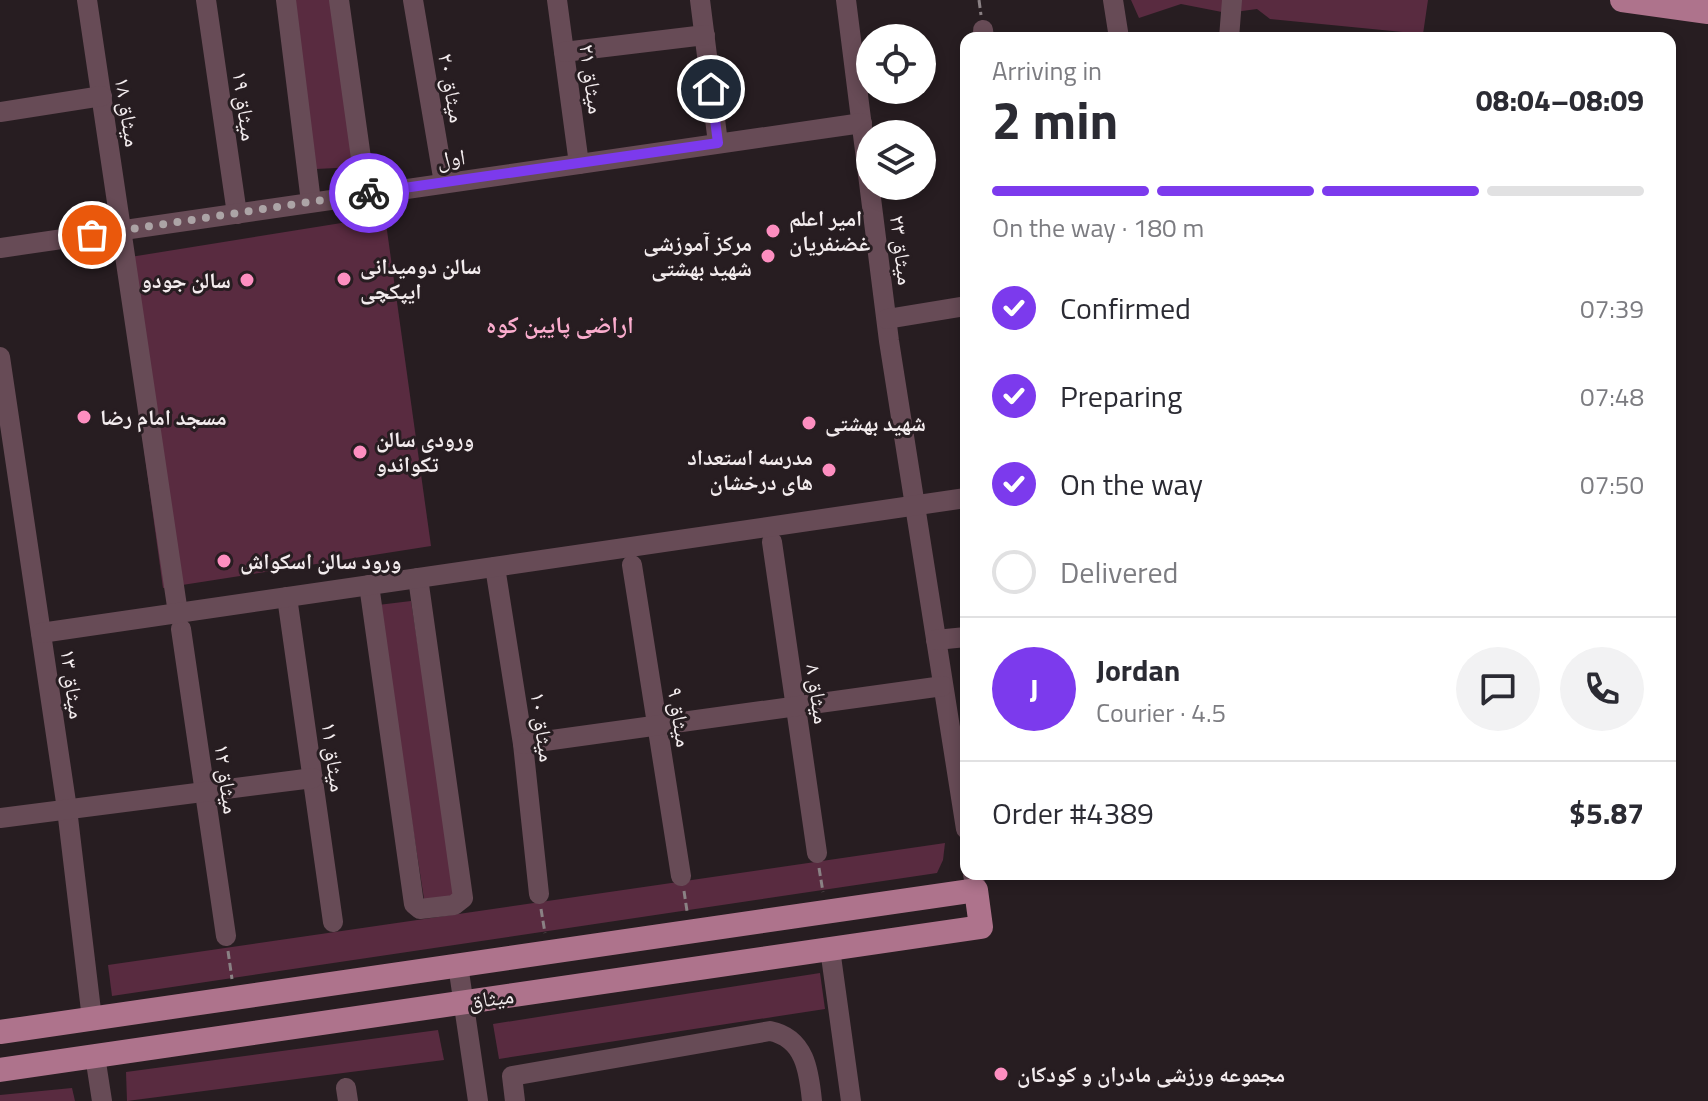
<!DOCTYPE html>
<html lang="en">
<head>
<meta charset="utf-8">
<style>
	body { margin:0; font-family:"Titillium Web","Noto Naskh Arabic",sans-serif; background:#f2f2f3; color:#2b2b33; height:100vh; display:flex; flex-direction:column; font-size:30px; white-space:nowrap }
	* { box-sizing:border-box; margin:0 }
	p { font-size:26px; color:#7c7c81 }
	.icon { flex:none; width:44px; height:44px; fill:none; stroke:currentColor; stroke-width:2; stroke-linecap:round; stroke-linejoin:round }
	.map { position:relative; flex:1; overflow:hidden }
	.details { position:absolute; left:960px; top:32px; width:716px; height:848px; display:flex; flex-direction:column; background:#fff; border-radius:16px; box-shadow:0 4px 12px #0003 }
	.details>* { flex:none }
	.controls { position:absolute; left:856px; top:24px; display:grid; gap:16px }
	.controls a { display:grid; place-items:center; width:80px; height:80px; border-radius:50%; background:#fff; box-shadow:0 4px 12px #0003; font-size:40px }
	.pin { position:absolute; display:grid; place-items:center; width:68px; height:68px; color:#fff; margin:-34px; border:4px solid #fff; border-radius:50%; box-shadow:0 2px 8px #0007 }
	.courier { position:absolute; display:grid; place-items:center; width:80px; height:80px; margin:-40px; border:6px solid #7c3aed; border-radius:50%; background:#fff; color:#222; box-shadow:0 2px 10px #0007 }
	.summary em { font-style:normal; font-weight:700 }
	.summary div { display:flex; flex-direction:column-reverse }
	.summary { display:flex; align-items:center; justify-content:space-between; height:136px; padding:0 32px }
	h1 { font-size:52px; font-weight:700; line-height:60px }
	.bar { display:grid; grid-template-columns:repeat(4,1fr); gap:12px 8px; align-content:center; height:96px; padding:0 32px }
	.bar i { height:10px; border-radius:6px; background:#e1e1e2 }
	.bar .current { background:#7c3aed }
	.bar p { grid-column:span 4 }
	.line { display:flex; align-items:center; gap:20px; padding:0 32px; border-top:2px solid #e1e1e2 }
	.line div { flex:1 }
	.round { display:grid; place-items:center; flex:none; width:84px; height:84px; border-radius:42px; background:#f2f2f3 }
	ol { padding:0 32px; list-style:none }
	li { display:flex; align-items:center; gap:24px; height:88px }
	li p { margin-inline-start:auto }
	li .icon { padding:8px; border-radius:50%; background:#7c3aed; color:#fff; stroke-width:4 }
	li:last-child { color:#7c7c81 }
	li i { width:44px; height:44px; border:4px solid #e1e1e2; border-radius:50% }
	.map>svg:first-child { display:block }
</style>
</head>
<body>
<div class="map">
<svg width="1708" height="1101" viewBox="0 0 1708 1101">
	<rect width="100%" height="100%" fill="#271d21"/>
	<g fill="#592b40">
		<polygon points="295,0 331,0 356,167 316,169"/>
		<polygon points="1131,0 1428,0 1423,34 1270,19 1257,9 1227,13 1181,4 1139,18"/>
		<polygon points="385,216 431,546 163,588 118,259"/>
		<polygon points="411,601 456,894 425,905 378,605"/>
		<polygon points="945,843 943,860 937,873 112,996 108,965"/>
		<polygon points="820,973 825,1009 499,1059 493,1024"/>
		<polygon points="438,1030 444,1060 127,1101 126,1072"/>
		<polygon points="72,1088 75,1101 0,1101 0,1095"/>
	</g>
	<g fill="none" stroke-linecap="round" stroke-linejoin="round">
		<g stroke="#8a8184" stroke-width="3" stroke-dasharray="8 4" stroke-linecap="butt">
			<polyline points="979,0 981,15"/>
			<polyline points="819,868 823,892"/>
			<polyline points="684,891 687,911"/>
			<polyline points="541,909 545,933"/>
			<polyline points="228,951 232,979"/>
		</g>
		<g stroke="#674b56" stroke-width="20">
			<polyline points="87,0 178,613"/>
			<polyline points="206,0 237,214"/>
			<polyline points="286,0 311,202"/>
			<polyline points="339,0 366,194"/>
			<polyline points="413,0 444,183"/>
			<polyline points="557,0 579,164"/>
			<polyline points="700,0 718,143"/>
			<polyline points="846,0 889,341 966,829"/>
			<polyline points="1113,0 1119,38"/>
			<polyline points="983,30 984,38"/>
			<polyline points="1229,38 1232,0"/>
			<polyline points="564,52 705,35"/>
			<polyline points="0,112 102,96"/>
			<polyline points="0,248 862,123"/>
			<polyline points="887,319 966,306"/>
			<polyline points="0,357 67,809 92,1019"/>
			<polyline points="772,542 817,853"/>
			<polyline points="632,565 681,876"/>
			<polyline points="495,567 523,744 539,894"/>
			<polyline points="369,585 414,904 420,909 454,905 463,898 418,578"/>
			<polyline points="287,597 333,922"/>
			<polyline points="181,629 226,936"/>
			<polyline points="41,633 966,498"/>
			<polyline points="936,640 966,637"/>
			<polyline points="523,744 943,686"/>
			<polyline points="0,818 313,778"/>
			<polyline points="973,874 976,890"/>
			<polyline points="830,949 851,1101"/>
			<polyline points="458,965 478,1101"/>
			<polyline points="95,1056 102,1101"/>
			<polyline points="346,1088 348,1101"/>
			<path d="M515,1101l-3,-25 258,-45c35,7 39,40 42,70"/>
		</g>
		<g stroke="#ae738c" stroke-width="24">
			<polyline points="1622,0 1708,12"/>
			<polyline points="0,1032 976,890 981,927 0,1070"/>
		</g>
	</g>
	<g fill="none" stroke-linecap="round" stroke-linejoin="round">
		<polyline stroke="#aca4a6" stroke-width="8" stroke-dasharray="0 14.4" points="92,235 369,193"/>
		<polyline stroke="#7c3aed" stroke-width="10" points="369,193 718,143 711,89"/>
	</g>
	<g fill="#fd8ec0" stroke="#271d21" stroke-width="3">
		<circle cx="773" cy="231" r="8"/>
		<circle cx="768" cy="256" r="8"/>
		<circle cx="344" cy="279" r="8"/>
		<circle cx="247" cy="280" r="8"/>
		<circle cx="84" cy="417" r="8"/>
		<circle cx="809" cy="423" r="8"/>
		<circle cx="360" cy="452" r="8"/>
		<circle cx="829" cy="470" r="8"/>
		<circle cx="224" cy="561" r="8"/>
		<circle cx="1001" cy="1074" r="8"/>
	</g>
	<g text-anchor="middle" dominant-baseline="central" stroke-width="6" stroke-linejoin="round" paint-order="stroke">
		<g font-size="22" fill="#f3ecee" stroke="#271d21">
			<text transform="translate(592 79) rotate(82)">میثاق ۲۱</text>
			<text transform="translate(452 88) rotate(80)">میثاق ۲۰</text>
			<text transform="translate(245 106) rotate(82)">میثاق ۱۹</text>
			<text transform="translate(128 112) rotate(81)">میثاق ۱۸</text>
			<text transform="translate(451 158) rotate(-8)">اول</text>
			<text transform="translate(902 250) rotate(83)">میثاق ۲۳</text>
			<text transform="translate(73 684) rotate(82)">میثاق ۱۳</text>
			<text transform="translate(818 694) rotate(82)">میثاق ۸</text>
			<text transform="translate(680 717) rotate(81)">میثاق ۹</text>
			<text transform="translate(543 727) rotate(82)">میثاق ۱۰</text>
			<text transform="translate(334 757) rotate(82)">میثاق ۱۱</text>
			<text transform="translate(227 779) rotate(82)">میثاق ۱۲</text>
			<text transform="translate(491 998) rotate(-8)">میثاق</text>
		</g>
		<g font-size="22" font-weight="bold" fill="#f3ecee" stroke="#271d21" text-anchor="start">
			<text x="789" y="218">امیر اعلم<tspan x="789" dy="25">غضنفریان</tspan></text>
			<text x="752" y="243" text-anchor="end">مرکز آموزشی<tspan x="752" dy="25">شهید بهشتی</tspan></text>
			<text x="360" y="266">سالن دومیدانی<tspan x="360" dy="25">ایپکچی</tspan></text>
			<text x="231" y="280" text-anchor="end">سالن جودو</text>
			<text x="100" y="417">مسجد امام رضا</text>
			<text x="825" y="423">شهید بهشتی</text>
			<text x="376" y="439">ورودی سالن<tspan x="376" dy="25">تکواندو</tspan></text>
			<text x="813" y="457" text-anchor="end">مدرسه استعداد<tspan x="813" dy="25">های درخشان</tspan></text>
			<text x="240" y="561">ورود سالن اسکواش</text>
			<text x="1017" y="1074">مجموعه ورزشی مادران و کودکان</text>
		</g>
		<g font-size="24" font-weight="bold" fill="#fbadce" stroke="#271d21">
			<text x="560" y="324">اراضی پایین کوه</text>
		</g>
	</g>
</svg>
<div class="controls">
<a><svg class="icon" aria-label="locate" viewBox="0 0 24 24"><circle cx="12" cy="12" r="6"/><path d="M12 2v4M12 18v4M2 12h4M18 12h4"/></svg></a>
<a><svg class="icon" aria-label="layers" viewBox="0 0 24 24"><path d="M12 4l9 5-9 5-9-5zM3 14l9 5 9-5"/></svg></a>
</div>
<div class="pin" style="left:92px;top:235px;background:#ea580c"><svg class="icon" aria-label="bag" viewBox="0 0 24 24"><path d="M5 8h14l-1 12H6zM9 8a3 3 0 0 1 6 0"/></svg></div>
<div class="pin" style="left:711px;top:89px;background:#1f2937"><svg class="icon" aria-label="home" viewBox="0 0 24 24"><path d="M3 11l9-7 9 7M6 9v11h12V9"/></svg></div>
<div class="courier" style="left:369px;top:193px"><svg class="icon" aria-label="bike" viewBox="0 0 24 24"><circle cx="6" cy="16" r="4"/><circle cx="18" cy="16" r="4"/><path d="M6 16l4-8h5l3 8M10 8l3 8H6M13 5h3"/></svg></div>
<section class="details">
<div class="summary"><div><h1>2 min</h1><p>Arriving in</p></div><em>08:04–08:09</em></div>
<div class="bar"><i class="current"></i><i class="current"></i><i class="current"></i><i></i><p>On the way · 180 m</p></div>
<ol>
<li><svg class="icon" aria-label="check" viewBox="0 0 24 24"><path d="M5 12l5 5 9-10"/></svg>Confirmed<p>07:39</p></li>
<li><svg class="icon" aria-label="check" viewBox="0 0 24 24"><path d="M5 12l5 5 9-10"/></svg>Preparing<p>07:48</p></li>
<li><svg class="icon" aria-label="check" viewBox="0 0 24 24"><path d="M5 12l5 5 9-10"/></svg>On the way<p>07:50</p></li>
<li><i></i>Delivered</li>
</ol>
<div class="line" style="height:144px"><b class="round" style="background:#7c3aed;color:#fff">J</b><div><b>Jordan</b><p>Courier · 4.5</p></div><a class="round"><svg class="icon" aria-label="chat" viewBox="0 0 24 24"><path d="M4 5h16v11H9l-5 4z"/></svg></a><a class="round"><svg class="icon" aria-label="phone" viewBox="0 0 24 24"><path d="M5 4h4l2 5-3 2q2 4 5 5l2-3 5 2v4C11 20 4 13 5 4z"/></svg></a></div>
<div class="line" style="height:104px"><div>Order #4389</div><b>$5.87</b></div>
</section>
</div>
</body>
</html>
